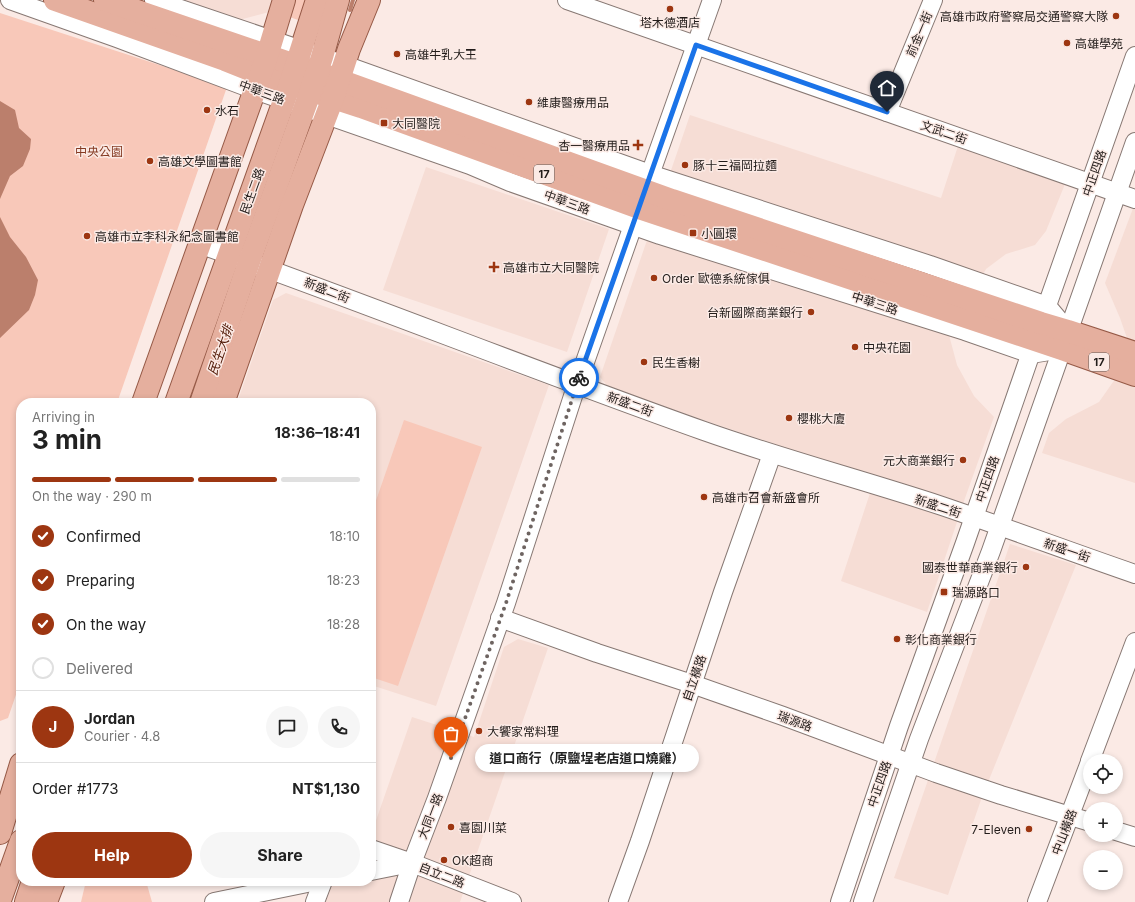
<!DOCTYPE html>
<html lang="en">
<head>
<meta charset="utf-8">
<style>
	body { margin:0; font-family:Inter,"Noto Sans TC",sans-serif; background:#f6f6f6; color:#222; height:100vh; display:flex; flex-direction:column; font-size:15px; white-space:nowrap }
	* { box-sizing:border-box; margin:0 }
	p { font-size:13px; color:#767676 }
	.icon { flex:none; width:22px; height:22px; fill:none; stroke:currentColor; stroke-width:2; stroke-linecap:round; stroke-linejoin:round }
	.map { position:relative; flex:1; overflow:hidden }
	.drawer { position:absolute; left:16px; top:398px; width:360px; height:488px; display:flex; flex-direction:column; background:#fff; border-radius:16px; box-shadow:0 2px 6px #0003 }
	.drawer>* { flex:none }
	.controls { position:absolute; left:1083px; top:754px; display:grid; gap:8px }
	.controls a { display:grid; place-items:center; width:40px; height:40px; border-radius:50%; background:#fff; box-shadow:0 2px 6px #0003; font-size:20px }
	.pin { position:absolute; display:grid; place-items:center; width:34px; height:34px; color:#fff; margin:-41px -17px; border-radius:50% 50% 50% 0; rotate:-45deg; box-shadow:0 0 4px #0007 }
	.pin .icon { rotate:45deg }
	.courier { position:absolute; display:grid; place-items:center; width:40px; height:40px; margin:-20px; border:3px solid #1a73e8; border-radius:50%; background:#fff; color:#222; box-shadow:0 1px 5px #0007 }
	.bubble { position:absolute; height:28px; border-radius:14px; background:#fff; box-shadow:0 2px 6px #0003; font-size:13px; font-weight:700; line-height:28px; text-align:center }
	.summary em { font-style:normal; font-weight:700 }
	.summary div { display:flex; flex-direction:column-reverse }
	.summary { display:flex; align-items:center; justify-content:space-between; height:68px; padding:0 16px }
	h1 { font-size:26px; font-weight:700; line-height:30px }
	.bar { display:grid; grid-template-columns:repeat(4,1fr); gap:6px 4px; align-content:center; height:48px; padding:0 16px }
	.bar i { height:5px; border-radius:3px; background:#e0e0e0 }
	.bar .active { background:#9d3611 }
	.bar p { grid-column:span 4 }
	.line { display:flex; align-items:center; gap:10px; padding:0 16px; border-top:1px solid #e0e0e0 }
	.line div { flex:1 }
	.round { display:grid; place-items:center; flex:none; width:42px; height:42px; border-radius:21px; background:#f6f6f6 }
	ol { padding:0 16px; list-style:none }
	li { display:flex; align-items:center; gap:12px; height:44px }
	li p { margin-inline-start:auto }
	li .icon { padding:4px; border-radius:50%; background:#9d3611; color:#fff; stroke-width:4 }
	li:last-child { color:#767676 }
	li i { width:22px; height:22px; border:2px solid #e0e0e0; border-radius:50% }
	.cta { display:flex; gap:8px; margin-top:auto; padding:8px 16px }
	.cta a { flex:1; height:46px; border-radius:24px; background:#9d3611; color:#fff; font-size:16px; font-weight:700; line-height:46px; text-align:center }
	.cta a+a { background:#f6f6f6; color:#222 }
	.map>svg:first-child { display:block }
</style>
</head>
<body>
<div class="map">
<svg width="1135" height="902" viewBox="0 0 1135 902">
	<rect width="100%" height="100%" fill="#fbeae5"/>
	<g fill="#f6ddd5">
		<polygon points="182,0 277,0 273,11 239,20"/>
		<polygon points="690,115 941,198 958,146 1065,184 1046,231 1035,245 1006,254 986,269 949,335 957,365 974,396 994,417 964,501 927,612 841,581 875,478 609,388 600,377"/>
		<polygon points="426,167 609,229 567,352 383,290"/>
		<polygon points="1135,203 1135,483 1042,453 1049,433 1066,419 1099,402 1118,375 1127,338 1120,318 1105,283"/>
		<polygon points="286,293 549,385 436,706 371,685 371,403 237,403 273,300"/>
		<polygon points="1010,544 1076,565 982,797 948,895 894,878"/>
		<polygon points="518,639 548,648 460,902 311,902 319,881 371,881 371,835 412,717 474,737 504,647"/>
	</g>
	<g fill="#f8c8b9">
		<polygon points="290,0 308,0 303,17 298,20 287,16"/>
		<polygon points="0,13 227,87 117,403 21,403 21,680 8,718 0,721"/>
		<polygon points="404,420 482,447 398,686 371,677 371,515"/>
		<polygon points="86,881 146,881 152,902 81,902"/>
	</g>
	<g fill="#bb7f6c">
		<polygon points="0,101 15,110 19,128 31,139 30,149 23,166 10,176 0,199"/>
		<polygon points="0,217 10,237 26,257 38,280 35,295 29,310 0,338"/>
	</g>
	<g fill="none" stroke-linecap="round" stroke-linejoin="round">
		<polyline stroke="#bb7f6c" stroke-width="4" points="350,10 353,0"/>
		<defs>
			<g id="minor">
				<polyline points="10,0 117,38 255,90 470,165 510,182 660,235 965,331 1031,354 1062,349"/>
				<polyline points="154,0 322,57 650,174 930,265 1047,306 1068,331"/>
				<polyline points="567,0 1135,199"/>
				<polyline points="887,112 933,0"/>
				<polyline points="646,186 712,0"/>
				<path d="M199,244c169,60 336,127 505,187 79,28 159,49 238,75 65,22 129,46 193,68"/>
				<polyline points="1043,317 1135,56"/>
				<polyline points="500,618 597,653 692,684 783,716 936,773 1001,795 1090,822"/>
				<polyline points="1090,761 1135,642"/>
				<polyline points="1116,831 1135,837"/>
				<polyline points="371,849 412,863 512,902"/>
				<polyline points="371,871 411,863"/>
				<polyline points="214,902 317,881"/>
				<polyline points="315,902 323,881"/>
				<polyline points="399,902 412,863 437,798 506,603 573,396 637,214"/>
				<polyline points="618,902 640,841 723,592 772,454"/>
				<polyline points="840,902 899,726 965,543 1034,344"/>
				<polyline points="863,902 919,739 991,551 1135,142"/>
				<polyline points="1037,902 1090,762"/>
			</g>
			<g id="major">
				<polyline points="55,0 225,60 260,74 361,107 639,208 1062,349 1135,375"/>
				<polyline points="105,0 339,80 672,200 1041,323 1068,331 1135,353"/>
				<polyline points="143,403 267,56 284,0"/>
				<polyline points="176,403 290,84 317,0"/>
				<polyline points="201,403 249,262 311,90 322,57 338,0"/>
				<polyline points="223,403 292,205 333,98 349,49 369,0"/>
				<polyline points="0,833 21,764"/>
				<polyline points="0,900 21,841"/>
				<polyline points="26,902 33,881"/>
				<polyline points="46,902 54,881"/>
			</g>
		</defs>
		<use href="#minor" stroke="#877873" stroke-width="20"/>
		<use href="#major" stroke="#955946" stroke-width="24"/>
		<use href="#minor" stroke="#fff" stroke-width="18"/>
		<use href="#major" stroke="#e5af9e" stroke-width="22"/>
	</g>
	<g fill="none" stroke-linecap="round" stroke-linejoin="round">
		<polyline stroke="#6e6461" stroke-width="4" stroke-dasharray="0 7.2" points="451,758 506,603 579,378"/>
		<polyline stroke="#1a73e8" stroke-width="5" points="579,378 696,45 887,112"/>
	</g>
	<g fill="#9d3611" stroke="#fbeae5" stroke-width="1.5">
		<circle cx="670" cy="9" r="4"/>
		<circle cx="1116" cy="16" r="4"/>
		<circle cx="1067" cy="43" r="4"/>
		<circle cx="397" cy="54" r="4"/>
		<circle cx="529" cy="102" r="4"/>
		<circle cx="207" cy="110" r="4"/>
		<rect x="380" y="119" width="8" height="8" rx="2"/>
		<path d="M636 139h4v4h4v4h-4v4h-4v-4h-4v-4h4z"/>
		<circle cx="150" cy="161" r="4"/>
		<circle cx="685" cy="165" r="4"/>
		<rect x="689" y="229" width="8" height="8" rx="2"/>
		<circle cx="87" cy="236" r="4"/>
		<path d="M492 261h4v4h4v4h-4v4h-4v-4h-4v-4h4z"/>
		<circle cx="654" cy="278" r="4"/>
		<circle cx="811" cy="312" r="4"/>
		<circle cx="855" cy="347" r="4"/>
		<circle cx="644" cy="362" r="4"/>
		<circle cx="789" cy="418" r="4"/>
		<circle cx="963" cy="460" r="4"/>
		<circle cx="704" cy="497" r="4"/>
		<circle cx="1026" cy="567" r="4"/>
		<rect x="940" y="588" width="8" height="8" rx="2"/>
		<circle cx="897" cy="639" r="4"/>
		<circle cx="479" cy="731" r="4"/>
		<circle cx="451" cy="827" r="4"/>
		<circle cx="1029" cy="829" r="4"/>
		<circle cx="444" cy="860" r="4"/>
	</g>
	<g text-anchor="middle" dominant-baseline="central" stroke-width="3" stroke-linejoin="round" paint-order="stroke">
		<g fill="#fbeae5" stroke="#635a57" stroke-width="1">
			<rect x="534" y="165" width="20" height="18" rx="3"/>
			<rect x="1089" y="353" width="20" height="18" rx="3"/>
		</g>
		<g font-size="11" font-weight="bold" fill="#221c1a">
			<text x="544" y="174">17</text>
			<text x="1099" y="362">17</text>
		</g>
		<g font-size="12" fill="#221c1a" stroke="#fbeae5" text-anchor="start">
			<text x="1108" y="16" text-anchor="end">高雄市政府警察局交通警察大隊</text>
			<text x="670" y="22" text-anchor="middle">塔木德酒店</text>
			<text x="1075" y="43">高雄學苑</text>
			<text x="405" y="54">高雄牛乳大王</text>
			<text x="537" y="102">維康醫療用品</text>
			<text x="215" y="110">水石</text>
			<text x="392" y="123">大同醫院</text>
			<text x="630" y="145" text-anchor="end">杏一醫療用品</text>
			<text x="158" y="161">高雄文學圖書館</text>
			<text x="693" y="165">豚十三福岡拉麵</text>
			<text x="701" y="233">小圓環</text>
			<text x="95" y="236">高雄市立李科永紀念圖書館</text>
			<text x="503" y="267">高雄市立大同醫院</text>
			<text x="662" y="278">Order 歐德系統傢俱</text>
			<text x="803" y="312" text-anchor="end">台新國際商業銀行</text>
			<text x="863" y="347">中央花園</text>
			<text x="652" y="362">民生香榭</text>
			<text x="797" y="418">櫻桃大廈</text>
			<text x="955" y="460" text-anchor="end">元大商業銀行</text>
			<text x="712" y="497">高雄市召會新盛會所</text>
			<text x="1018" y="567" text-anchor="end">國泰世華商業銀行</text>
			<text x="952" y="592">瑞源路口</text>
			<text x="905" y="639">彰化商業銀行</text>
			<text x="487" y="731">大饗家常料理</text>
			<text x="459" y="827">喜園川菜</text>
			<text x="1021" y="829" text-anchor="end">7-Eleven</text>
			<text x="452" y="860">OK超商</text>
		</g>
		<g font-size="12" fill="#221c1a" stroke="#fbeae5">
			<text transform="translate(919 34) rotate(-67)">前金一街</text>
			<text transform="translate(262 92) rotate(20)">中華三路</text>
			<text transform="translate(944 132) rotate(19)">文武二街</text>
			<text transform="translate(1094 173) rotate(-71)">中正四路</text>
			<text transform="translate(252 191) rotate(-70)">民生二路</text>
			<text transform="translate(567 202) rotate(20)">中華三路</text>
			<text transform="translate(327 290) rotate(21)">新盛二街</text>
			<text transform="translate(875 303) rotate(18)">中華三路</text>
			<text transform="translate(630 404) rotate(20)">新盛二街</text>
			<text transform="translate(987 479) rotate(-71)">中正四路</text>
			<text transform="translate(938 506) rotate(18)">新盛二街</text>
			<text transform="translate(1067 550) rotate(19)">新盛一街</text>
			<text transform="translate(694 678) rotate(-71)">自立橫路</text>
			<text transform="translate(795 721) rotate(20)">瑞源路</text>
			<text transform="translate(879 784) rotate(-71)">中正四路</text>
			<text transform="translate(430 816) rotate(-69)">大同一路</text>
			<text transform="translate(1064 832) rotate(-69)">中山橫路</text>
			<text transform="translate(442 875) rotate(21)">自立二路</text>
		</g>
		<g font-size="12" fill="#853a22" stroke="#fbeae5">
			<text x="99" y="151">中央公園</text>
		</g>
		<g font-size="13" font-style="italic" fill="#501805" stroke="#fbeae5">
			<text transform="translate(220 350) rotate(-71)">民生大排</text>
		</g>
	</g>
</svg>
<div class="controls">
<a><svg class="icon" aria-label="locate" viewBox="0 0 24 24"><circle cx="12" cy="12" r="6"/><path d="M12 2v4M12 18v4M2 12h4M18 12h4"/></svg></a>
<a>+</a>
<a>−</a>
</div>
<div class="pin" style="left:451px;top:758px;background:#ea580c"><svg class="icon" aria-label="bag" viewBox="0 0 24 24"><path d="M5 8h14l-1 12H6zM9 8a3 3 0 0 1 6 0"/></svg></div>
<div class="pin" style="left:887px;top:112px;background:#1f2937"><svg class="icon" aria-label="home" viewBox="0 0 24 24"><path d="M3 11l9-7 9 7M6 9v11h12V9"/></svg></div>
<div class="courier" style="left:579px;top:378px"><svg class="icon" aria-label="bike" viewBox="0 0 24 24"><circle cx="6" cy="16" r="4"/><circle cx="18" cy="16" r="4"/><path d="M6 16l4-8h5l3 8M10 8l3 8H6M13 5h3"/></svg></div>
<div class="bubble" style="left:475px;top:744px;width:224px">道口商行（原鹽埕老店道口燒雞）</div>
<section class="drawer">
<div class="summary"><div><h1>3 min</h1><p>Arriving in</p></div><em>18:36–18:41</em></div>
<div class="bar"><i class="active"></i><i class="active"></i><i class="active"></i><i></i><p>On the way · 290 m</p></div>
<ol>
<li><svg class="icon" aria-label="check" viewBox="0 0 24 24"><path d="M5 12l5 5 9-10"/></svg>Confirmed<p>18:10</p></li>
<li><svg class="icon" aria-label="check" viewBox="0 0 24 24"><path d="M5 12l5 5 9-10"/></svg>Preparing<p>18:23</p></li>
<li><svg class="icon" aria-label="check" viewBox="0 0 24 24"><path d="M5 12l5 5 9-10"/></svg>On the way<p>18:28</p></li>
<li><i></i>Delivered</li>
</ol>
<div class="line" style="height:72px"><b class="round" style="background:#9d3611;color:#fff">J</b><div><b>Jordan</b><p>Courier · 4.8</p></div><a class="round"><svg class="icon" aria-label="chat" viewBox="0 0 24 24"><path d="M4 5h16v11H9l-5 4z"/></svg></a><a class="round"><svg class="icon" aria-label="phone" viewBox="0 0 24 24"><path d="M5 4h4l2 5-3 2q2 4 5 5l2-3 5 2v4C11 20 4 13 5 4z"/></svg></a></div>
<div class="line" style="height:52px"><div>Order #1773</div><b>NT$1,130</b></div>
<div class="cta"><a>Help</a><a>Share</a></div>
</section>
</div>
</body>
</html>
